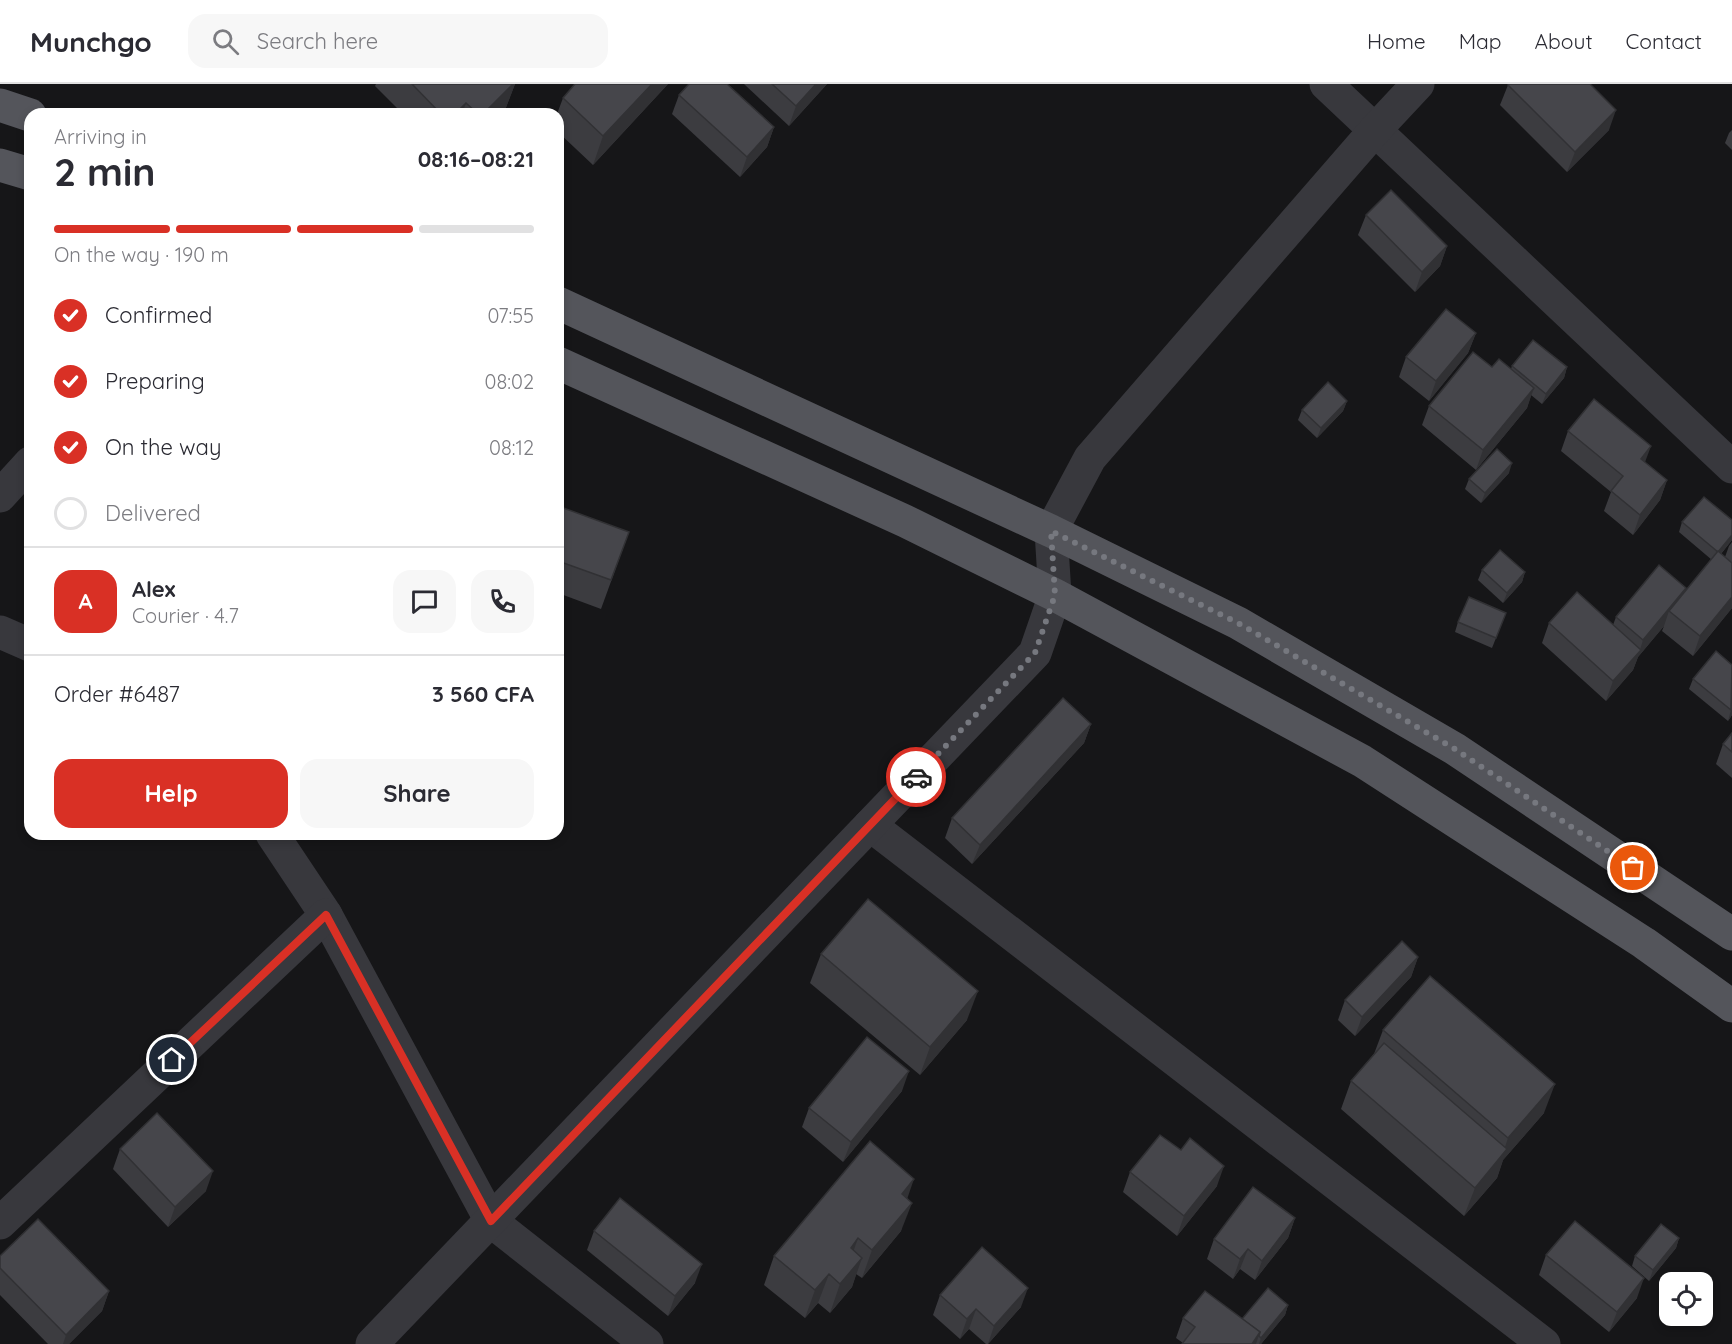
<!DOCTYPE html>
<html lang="en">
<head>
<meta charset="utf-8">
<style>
	body { margin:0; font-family:Quicksand,sans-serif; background:#f7f7f7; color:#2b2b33; height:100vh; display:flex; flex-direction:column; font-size:22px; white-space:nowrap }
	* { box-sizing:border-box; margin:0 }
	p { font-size:20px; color:#7c7c81 }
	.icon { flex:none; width:33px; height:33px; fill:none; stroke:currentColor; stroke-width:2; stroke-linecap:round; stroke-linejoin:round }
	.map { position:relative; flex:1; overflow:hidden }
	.side { position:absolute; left:24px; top:24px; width:540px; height:732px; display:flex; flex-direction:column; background:#fff; border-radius:18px; box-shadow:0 3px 9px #0003 }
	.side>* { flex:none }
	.tools { position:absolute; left:1659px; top:1188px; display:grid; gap:12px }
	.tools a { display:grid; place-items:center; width:54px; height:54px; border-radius:12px; background:#fff; box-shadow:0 3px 9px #0003; font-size:30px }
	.pin { position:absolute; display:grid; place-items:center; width:51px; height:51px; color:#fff; margin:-26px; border:3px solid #fff; border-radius:50%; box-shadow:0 2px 6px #0007 }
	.courier { position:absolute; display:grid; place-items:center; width:60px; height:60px; margin:-30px; border:4px solid #d93025; border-radius:50%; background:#fff; color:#222; box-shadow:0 2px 8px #0007 }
	.headline em { font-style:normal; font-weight:700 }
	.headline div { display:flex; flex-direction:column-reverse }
	.headline { display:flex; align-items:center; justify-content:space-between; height:102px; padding:0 30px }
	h1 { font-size:39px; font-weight:700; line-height:45px }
	.bar { display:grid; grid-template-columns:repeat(4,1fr); gap:9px 6px; align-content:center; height:72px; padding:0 30px }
	.bar i { height:8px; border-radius:4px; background:#e1e1e2 }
	.bar .current { background:#d93025 }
	.bar p { grid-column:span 4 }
	.line { display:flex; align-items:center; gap:15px; padding:0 30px; border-top:2px solid #e1e1e2 }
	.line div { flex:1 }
	.round { display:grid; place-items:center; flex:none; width:63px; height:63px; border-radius:18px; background:#f7f7f7 }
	ol { padding:0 30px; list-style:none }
	li { display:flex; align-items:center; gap:18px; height:66px }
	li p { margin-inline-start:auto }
	li .icon { padding:6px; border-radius:50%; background:#d93025; color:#fff; stroke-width:4 }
	li:last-child { color:#7c7c81 }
	li i { width:33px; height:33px; border:3px solid #e1e1e2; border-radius:50% }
	.action { display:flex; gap:12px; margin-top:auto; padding:12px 30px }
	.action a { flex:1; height:69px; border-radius:18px; background:#d93025; color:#fff; font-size:24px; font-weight:700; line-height:69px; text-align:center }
	.action a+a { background:#f7f7f7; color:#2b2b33 }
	header { display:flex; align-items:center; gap:36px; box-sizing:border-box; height:84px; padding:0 30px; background:#fff; border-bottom:2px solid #e1e1e2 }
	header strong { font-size:28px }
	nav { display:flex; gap:33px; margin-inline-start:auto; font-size:21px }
	.search { width:420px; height:54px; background:#f7f7f7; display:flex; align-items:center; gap:15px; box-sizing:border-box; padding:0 21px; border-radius:18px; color:#7c7c81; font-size:22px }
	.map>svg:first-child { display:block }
</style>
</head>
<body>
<header>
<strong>Munchgo</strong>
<div class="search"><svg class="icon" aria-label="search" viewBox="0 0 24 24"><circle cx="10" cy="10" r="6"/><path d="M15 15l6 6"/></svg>Search here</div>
<nav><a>Home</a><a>Map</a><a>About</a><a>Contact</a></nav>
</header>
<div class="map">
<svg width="1732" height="1260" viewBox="0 0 1732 1260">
	<rect width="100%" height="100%" fill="#161618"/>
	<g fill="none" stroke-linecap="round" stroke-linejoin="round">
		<g stroke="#38383d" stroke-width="33">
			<polyline points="1326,0 1732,383"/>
			<polyline points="0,412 30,379"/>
			<polyline points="0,548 30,561"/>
			<polyline points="870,741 1544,1260"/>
			<polyline points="272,750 326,831 491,1137 647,1260"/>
			<polyline points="0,1139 326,831"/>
			<polyline points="372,1260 1035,569 1055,511 1051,447 1090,374 1375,46 1418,0"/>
		</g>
		<g stroke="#54555b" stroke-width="33">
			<polyline points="0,21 30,31"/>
			<polyline points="0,81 30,90"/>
			<polyline points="558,219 1051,447 1238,539 1455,665 1732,850"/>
			<polyline points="558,279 905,437 1055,511 1362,677 1644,859 1732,922"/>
		</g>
	</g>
	<g fill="#3c3c40">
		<polygon points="376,0 515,0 505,26 501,30 403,30 375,2"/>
		<polygon points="668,0 593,81 558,48 558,30 557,30 563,14"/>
		<polygon points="744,0 827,0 789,42"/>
		<polygon points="1508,1 1609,46 1567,88 1500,21"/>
		<polygon points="679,11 774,43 767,63 740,93 672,30"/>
		<polygon points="1732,46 1732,66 1725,59 1729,49"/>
		<polygon points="1366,131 1447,162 1440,182 1415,208 1358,151"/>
		<polygon points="1476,249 1468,269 1429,317 1399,293 1406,273"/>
		<polygon points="1512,282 1567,283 1564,294 1542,320 1531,311 1527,324 1476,386 1422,341 1429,322 1492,283 1511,285"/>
		<polygon points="1347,317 1343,327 1317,354 1298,336 1302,326"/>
		<polygon points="1568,347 1645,378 1667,396 1660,416 1633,451 1604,427 1611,408 1561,367"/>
		<polygon points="1509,389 1481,419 1465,405 1469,395"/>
		<polygon points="558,422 629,448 601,525 558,509"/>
		<polygon points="1732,436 1732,456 1721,470 1725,473 1729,462 1732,458 1732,524 1693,572 1662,547 1664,542 1638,573 1633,586 1606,617 1542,559 1549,539 1613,541 1616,533 1686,504 1684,509 1712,476 1679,448 1682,438"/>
		<polygon points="1482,486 1525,488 1522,498 1503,519 1478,496"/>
		<polygon points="1506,529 1492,564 1455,548 1458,538"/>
		<polygon points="1732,581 1732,631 1728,637 1689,605 1693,595"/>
		<polygon points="1091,640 1084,659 972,780 945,754 952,734"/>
		<polygon points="1732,649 1732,694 1716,680 1723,660"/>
		<polygon points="821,870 967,936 920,991 810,899"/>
		<polygon points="1418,873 1411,893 1355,952 1338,936 1345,916"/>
		<polygon points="1383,946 1544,1029 1503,1076 1497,1094 1464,1132 1341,1025 1351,997 1374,970"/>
		<polygon points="902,1007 843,1078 802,1043 809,1024"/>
		<polygon points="120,1065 206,1107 168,1143 113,1085"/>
		<polygon points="1181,1066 1217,1102 1177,1152 1123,1108 1130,1088"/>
		<polygon points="907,1115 901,1147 862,1194 856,1190 852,1203 830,1229 818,1219 805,1234 764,1201 774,1172"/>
		<polygon points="1295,1134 1288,1154 1255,1196 1240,1185 1233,1195 1207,1175 1214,1155"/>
		<polygon points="594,1147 695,1199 668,1232 587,1166"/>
		<polygon points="1679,1154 1676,1164 1649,1197 1632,1182 1635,1172"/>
		<polygon points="1546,1171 1637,1214 1609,1248 1539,1191"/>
		<polygon points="0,1172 109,1207 102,1227 69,1260 48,1260 0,1211"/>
		<polygon points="940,1211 1021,1223 988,1260 986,1260 969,1245 960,1255 933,1231"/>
		<polygon points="1288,1221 1285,1231 1261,1260 1182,1260 1183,1259 1176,1254 1183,1234 1242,1235"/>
	</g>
	<g fill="#313134">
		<polygon points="513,0 515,0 505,26 501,30 483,30"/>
		<polygon points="652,0 668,0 593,81 603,52"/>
		<polygon points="816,0 827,0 789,42 796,22"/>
		<polygon points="466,19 462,30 455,30"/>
		<polygon points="1616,26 1609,46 1567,88 1575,68"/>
		<polygon points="774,43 767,63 740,93 747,73"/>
		<polygon points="1447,162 1440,182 1415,208 1422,188"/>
		<polygon points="1476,249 1468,269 1429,317 1436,297"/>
		<polygon points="1567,283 1564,294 1542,320 1546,310"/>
		<polygon points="1534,304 1527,324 1476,386 1483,366"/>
		<polygon points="1347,317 1343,327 1317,354 1321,344"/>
		<polygon points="1651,362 1644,381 1641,375"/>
		<polygon points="1512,379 1509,389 1481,419 1485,409"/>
		<polygon points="1667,396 1660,416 1633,451 1640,431"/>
		<polygon points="1732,451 1732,456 1714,478 1718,468"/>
		<polygon points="1525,488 1522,498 1503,519 1507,509"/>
		<polygon points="1686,504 1679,523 1669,527 1664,542 1638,573 1633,586 1606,617 1613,597 1639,569 1643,556"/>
		<polygon points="1732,513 1732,524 1693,572 1700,552"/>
		<polygon points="1732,626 1732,631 1728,637 1731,626"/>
		<polygon points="1091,640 1084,659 972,780 980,761"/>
		<polygon points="1418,873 1411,893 1355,952 1362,933"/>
		<polygon points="978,907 967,936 920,991 930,963"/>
		<polygon points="909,987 902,1007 843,1078 851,1058"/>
		<polygon points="1555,1000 1544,1029 1503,1076 1497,1094 1464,1132 1475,1104 1502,1072 1508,1054"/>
		<polygon points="1224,1082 1217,1102 1177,1152 1184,1132"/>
		<polygon points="213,1087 206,1107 168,1143 175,1123"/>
		<polygon points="914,1095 904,1124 902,1110"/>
		<polygon points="912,1119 901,1147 862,1194 872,1166"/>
		<polygon points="1295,1134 1288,1154 1255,1196 1262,1177"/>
		<polygon points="858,1154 848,1183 851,1164"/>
		<polygon points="1679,1154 1676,1164 1649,1197 1653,1186"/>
		<polygon points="1248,1165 1240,1185 1233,1195 1240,1175"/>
		<polygon points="862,1174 852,1203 830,1229 840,1200"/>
		<polygon points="702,1180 695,1199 668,1232 675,1212"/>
		<polygon points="829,1190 818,1219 805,1234 815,1206"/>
		<polygon points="1644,1194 1637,1214 1609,1248 1617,1228"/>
		<polygon points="1028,1204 1021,1223 988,1260 994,1242"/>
		<polygon points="109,1207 102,1227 69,1260 63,1260 66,1251"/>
		<polygon points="1288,1221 1285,1231 1261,1260 1259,1260 1261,1254"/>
		<polygon points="976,1225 969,1245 960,1255 967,1235"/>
		<polygon points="1260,1248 1256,1260 1252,1260"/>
	</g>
	<g fill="#46464b" stroke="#313134" stroke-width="1.5">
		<polygon points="412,0 513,0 483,30 478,30 466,19 455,30 441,30"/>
		<polygon points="575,0 652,0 603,52 563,14"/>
		<polygon points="689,0 727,0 774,43 747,73 679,11"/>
		<polygon points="772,0 816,0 796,22"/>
		<polygon points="1509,0 1590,0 1616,26 1575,68 1508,1"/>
		<polygon points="1391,106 1447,162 1422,188 1366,131"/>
		<polygon points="1446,225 1476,249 1436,297 1406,273"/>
		<polygon points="1533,256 1567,283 1546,310 1512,282"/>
		<polygon points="1473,268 1492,283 1499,275 1534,304 1483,366 1429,322"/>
		<polygon points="1328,298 1347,317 1321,344 1302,326"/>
		<polygon points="1594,315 1651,362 1641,375 1667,396 1640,431 1611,407 1623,392 1568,347"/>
		<polygon points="1497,365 1512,379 1485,409 1469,395"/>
		<polygon points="1704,413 1732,436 1732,451 1718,468 1682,438"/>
		<polygon points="558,422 629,448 611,496 558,477"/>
		<polygon points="1500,466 1525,488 1507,509 1482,486"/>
		<polygon points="1718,467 1732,479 1732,513 1700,552 1669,527"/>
		<polygon points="1659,481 1686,504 1643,556 1616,533"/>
		<polygon points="1577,508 1641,566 1613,597 1549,539"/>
		<polygon points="1469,513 1506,529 1496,554 1458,538"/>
		<polygon points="1716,567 1732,581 1731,626 1693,595"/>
		<polygon points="1063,614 1091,640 980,761 952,734"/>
		<polygon points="1732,649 1732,668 1723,660"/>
		<polygon points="868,815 978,907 930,963 821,870"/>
		<polygon points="1402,857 1418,873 1362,933 1345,916"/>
		<polygon points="1430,892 1555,1000 1508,1054 1383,946"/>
		<polygon points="867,953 909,987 851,1058 809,1024"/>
		<polygon points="1384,959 1507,1065 1475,1104 1351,997"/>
		<polygon points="157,1029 213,1087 175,1123 120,1065"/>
		<polygon points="1160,1051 1181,1066 1190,1054 1224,1082 1184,1132 1130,1088"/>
		<polygon points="870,1057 914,1095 902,1110 912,1119 872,1166 858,1154 851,1164 862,1174 840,1200 829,1190 815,1206 774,1172"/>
		<polygon points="1253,1103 1295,1134 1262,1177 1248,1165 1240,1175 1214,1155"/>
		<polygon points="620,1114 702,1180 675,1212 594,1147"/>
		<polygon points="38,1135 109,1207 66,1251 0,1184 0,1172"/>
		<polygon points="1575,1137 1644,1194 1617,1228 1546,1171"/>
		<polygon points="1661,1140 1679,1154 1653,1186 1635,1172"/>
		<polygon points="982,1163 1028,1204 994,1242 976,1225 967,1235 940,1211"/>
		<polygon points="1268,1204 1288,1221 1261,1254 1259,1252 1260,1248 1242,1235"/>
		<polygon points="1205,1207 1260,1248 1252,1260 1182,1260 1195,1243 1183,1234"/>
	</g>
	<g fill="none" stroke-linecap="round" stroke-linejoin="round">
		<polyline stroke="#76787f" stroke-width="6" stroke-dasharray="0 10.8" points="916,693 1035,569 1055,511 1051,447 1238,539 1455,665 1633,784"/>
		<polyline stroke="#d93025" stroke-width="8" points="172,976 326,831 491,1137 916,693"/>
	</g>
</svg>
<div class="tools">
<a><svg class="icon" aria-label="locate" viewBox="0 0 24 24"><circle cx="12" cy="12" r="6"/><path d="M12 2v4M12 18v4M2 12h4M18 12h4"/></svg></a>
</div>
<div class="pin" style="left:1633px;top:784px;background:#ea580c"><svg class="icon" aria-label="bag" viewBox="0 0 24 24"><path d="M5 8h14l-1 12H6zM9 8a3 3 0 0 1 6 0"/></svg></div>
<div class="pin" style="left:172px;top:976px;background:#1f2937"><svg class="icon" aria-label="home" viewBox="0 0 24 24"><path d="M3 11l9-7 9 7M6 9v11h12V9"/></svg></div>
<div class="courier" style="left:916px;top:693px"><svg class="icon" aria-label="car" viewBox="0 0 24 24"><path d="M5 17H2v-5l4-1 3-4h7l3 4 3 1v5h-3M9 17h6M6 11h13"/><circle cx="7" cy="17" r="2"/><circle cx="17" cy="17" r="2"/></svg></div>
<section class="side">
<div class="headline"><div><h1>2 min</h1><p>Arriving in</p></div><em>08:16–08:21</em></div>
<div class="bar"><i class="current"></i><i class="current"></i><i class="current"></i><i></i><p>On the way · 190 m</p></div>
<ol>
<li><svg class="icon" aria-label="check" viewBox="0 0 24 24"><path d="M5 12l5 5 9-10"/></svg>Confirmed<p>07:55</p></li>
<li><svg class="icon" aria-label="check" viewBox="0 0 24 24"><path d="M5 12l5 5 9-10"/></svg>Preparing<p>08:02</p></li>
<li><svg class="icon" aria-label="check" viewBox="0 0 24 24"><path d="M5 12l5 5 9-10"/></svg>On the way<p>08:12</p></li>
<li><i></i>Delivered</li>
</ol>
<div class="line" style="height:108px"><b class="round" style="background:#d93025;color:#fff">A</b><div><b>Alex</b><p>Courier · 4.7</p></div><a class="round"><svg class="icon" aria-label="chat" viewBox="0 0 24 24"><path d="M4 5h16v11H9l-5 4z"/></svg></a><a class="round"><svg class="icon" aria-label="phone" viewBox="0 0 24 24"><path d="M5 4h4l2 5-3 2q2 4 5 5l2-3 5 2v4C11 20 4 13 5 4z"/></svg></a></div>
<div class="line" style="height:78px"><div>Order #6487</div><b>3 560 CFA</b></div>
<div class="action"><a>Help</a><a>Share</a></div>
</section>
</div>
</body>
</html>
